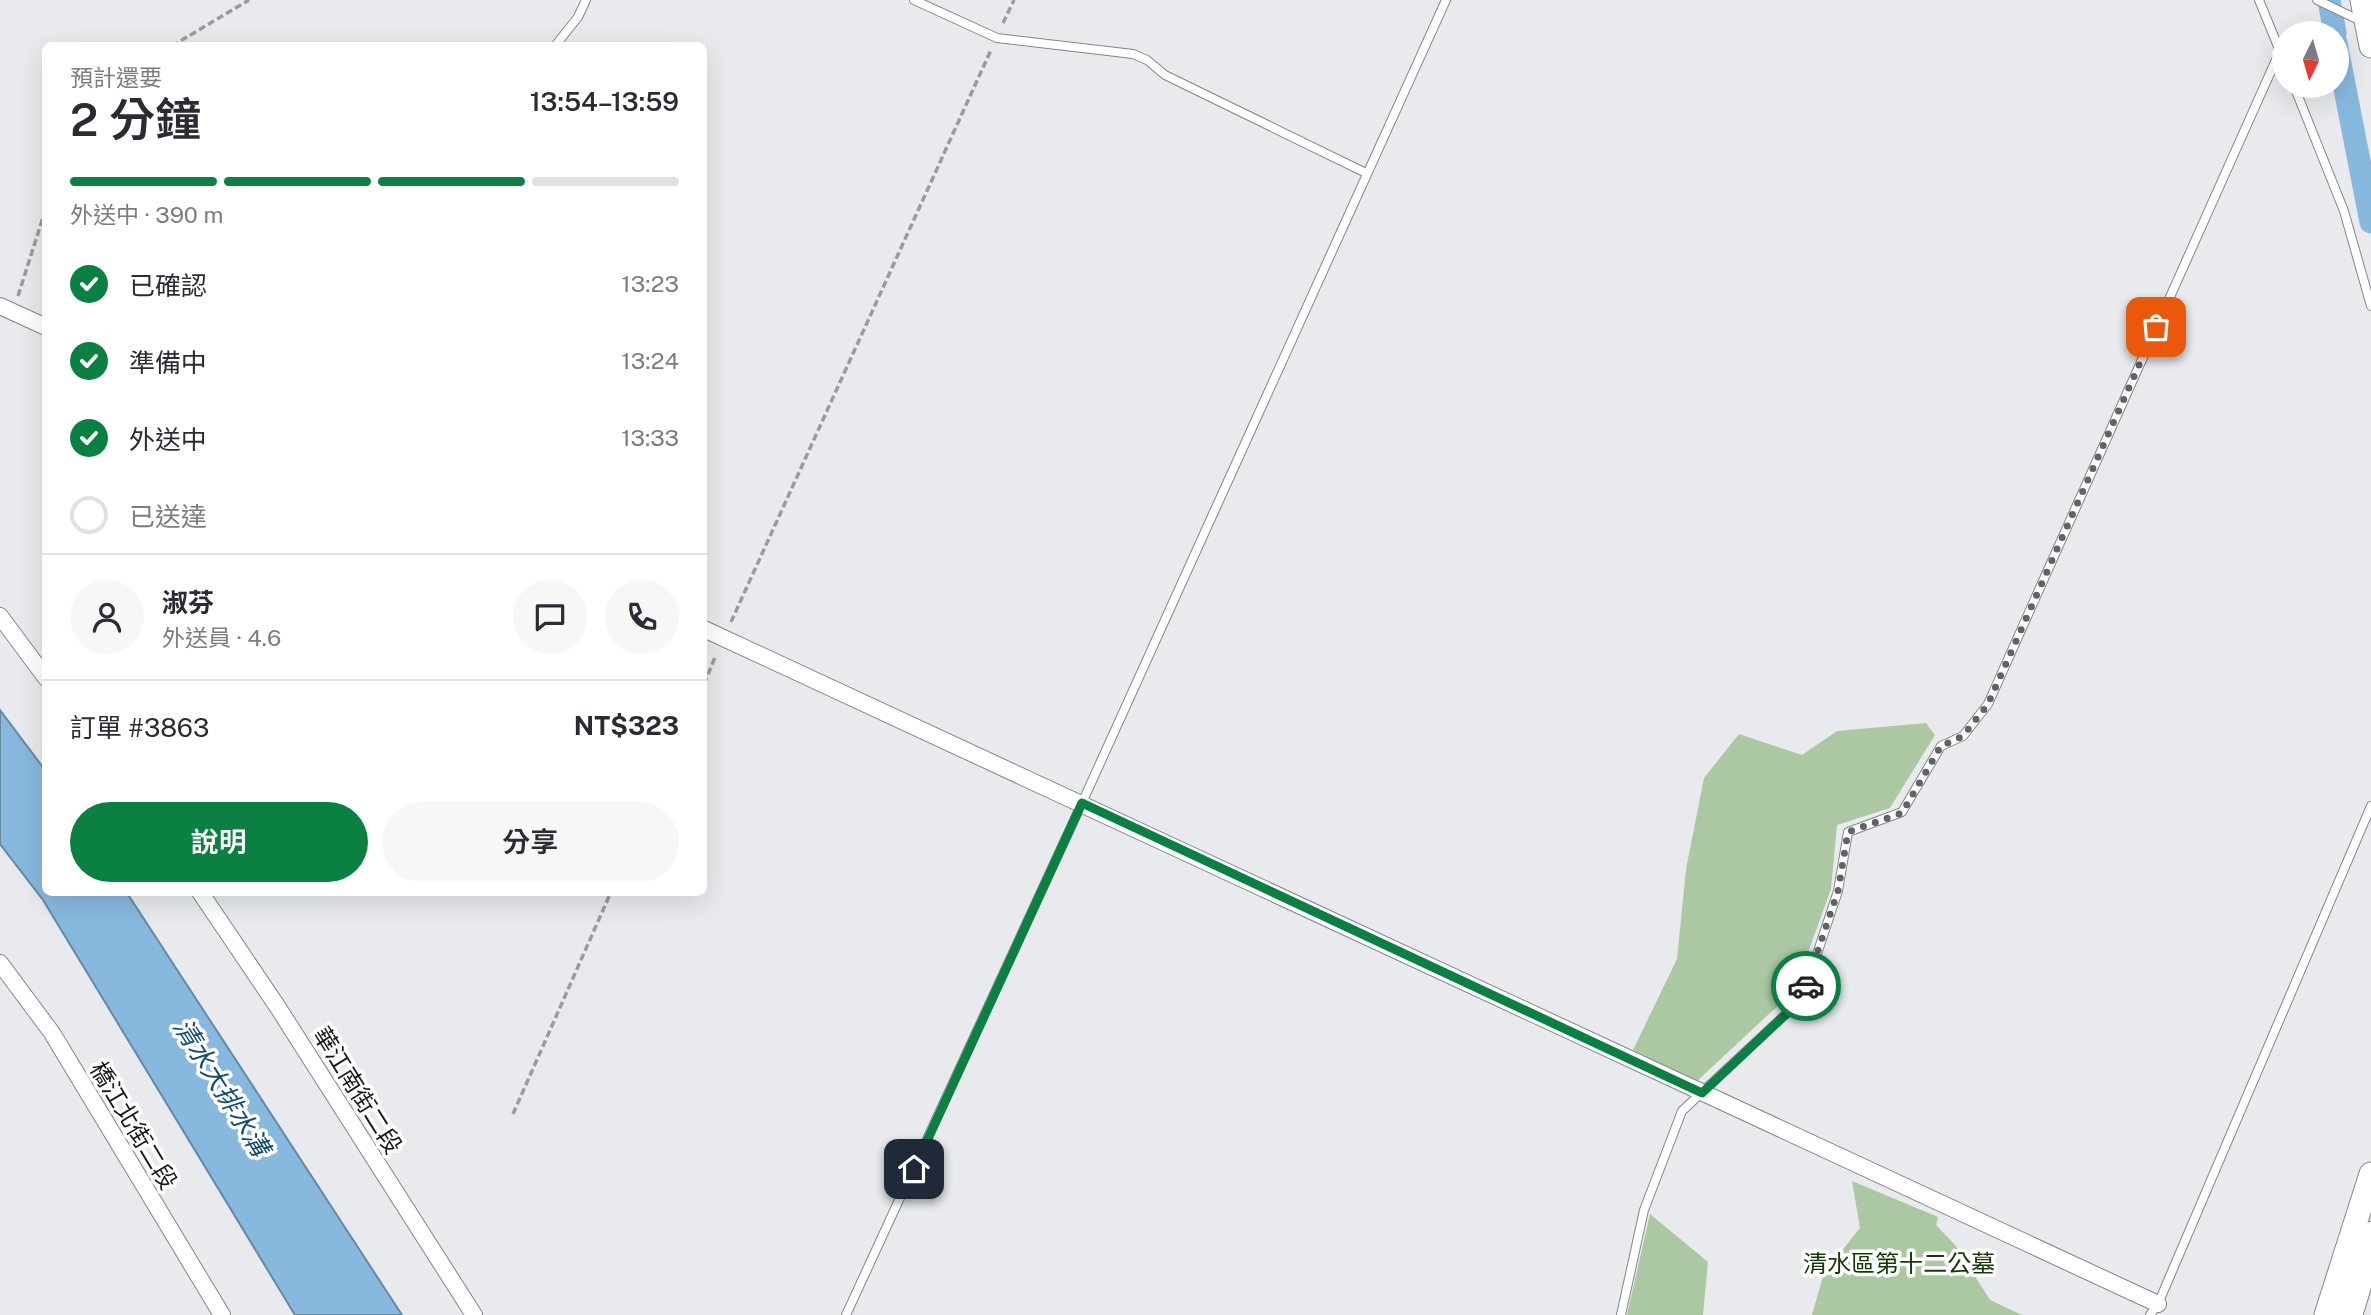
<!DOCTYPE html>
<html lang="zh-TW">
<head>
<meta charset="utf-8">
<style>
	body { margin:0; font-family:"Public Sans","Noto Sans TC",sans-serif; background:#f7f7f7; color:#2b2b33; height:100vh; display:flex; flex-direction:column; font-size:26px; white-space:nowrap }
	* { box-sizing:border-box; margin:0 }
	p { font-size:23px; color:#7c7c81 }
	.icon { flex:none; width:38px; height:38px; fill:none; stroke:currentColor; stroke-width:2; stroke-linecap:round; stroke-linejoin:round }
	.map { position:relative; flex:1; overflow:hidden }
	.side { position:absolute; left:42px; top:42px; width:665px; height:854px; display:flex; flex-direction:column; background:#fff; border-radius:10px; box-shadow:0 7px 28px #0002 }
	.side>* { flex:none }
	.needle { width:46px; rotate:185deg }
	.buttons { position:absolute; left:2272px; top:21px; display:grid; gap:14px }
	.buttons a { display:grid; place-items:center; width:77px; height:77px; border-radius:50%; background:#fff; box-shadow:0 7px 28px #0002; font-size:35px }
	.pin { position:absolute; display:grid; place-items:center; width:60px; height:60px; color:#fff; margin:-30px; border-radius:14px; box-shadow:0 4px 10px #0006 }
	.courier { position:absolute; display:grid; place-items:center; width:70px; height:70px; margin:-35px; border:5px solid #0b8043; border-radius:50%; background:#fff; color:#222; box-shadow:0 2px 9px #0007 }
	.headline em { font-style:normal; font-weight:600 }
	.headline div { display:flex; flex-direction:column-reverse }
	.headline { display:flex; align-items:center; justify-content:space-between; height:119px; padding:0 28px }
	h1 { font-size:46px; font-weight:600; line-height:52px }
	.bar { display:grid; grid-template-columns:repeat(4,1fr); gap:10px 7px; align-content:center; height:84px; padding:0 28px }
	.bar i { height:9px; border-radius:5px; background:#e1e1e2 }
	.bar .selected { background:#0b8043 }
	.bar p { grid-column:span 4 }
	.line { display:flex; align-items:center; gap:18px; padding:0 28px; border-top:2px solid #e1e1e2 }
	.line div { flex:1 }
	.round { display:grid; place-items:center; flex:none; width:74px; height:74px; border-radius:37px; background:#f7f7f7 }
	ol { padding:0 28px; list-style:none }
	li { display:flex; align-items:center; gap:21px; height:77px }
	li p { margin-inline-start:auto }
	li .icon { padding:7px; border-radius:50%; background:#0b8043; color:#fff; stroke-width:4 }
	li:last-child { color:#7c7c81 }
	li i { width:38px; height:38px; border:4px solid #e1e1e2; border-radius:50% }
	.action { display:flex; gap:14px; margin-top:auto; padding:14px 28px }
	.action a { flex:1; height:80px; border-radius:42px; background:#0b8043; color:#fff; font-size:28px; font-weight:600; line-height:80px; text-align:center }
	.action a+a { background:#f7f7f7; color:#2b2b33 }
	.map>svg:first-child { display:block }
</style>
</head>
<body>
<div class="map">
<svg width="2371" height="1315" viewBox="0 0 2371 1315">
	<rect width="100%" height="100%" fill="#e9eaee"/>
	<g fill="#acc8a3">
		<polygon points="1926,723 1935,735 1890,808 1837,825 1831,889 1802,969 1785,999 1696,1082 1633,1050 1677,959 1686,869 1704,778 1739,734 1802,755 1837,731"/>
		<polygon points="1852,1181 1938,1217 1936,1225 1955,1245 1990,1300 2022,1315 1812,1315 1824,1273 1860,1228"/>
		<polygon points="1650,1214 1708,1262 1703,1315 1627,1315"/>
	</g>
	<polygon fill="#87b9df" stroke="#6689a4" stroke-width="2" points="0,710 45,770 46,892 127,893 402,1315 295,1315 43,900 0,844"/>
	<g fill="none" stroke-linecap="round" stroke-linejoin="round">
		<g stroke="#87b9df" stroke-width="23">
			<polyline points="2329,0 2335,33"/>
			<polyline points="2336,43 2371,222"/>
		</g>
		<defs>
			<g id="lane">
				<polyline points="914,0 997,38 1133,54 1147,60 1165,75 1366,173"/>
				<polyline points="2259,0 2284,61"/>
				<polyline points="2317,0 2361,21"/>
				<polyline points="555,46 578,17 586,0"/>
				<polyline points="2294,86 2344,211 2371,306"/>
				<polyline points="846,1315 1082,803 1446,0"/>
				<polyline points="1621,1315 1644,1210 1682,1111 1802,999 1838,891 1848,832 1902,812 1941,746 1963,736 1988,704 2280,51"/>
				<polyline points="2150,1315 2158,1304 2371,806"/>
			</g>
			<g id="street">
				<polyline points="0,306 46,327"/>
				<polyline points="0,616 46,678"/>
				<polyline points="704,629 2158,1304"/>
				<polyline points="200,892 277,1006 474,1315"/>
				<polyline points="0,963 52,1033 222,1315"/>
			</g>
			<g id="secondary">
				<polyline points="2362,0 2371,46"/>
				<polyline points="2326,1315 2371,1174"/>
			</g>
			<polyline id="highway" points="2347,1315 2371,1237"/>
		</defs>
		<use href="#lane" stroke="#848589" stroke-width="10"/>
		<use href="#street" stroke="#848589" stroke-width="18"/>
		<use href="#secondary" stroke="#848589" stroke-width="25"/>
		<use href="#highway" stroke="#848589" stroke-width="32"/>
		<g stroke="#9a9b9e" stroke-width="3.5" stroke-dasharray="7 3.5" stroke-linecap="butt">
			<polyline points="1003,23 1014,0"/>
			<polyline points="172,46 249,0"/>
			<polyline points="18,296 46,208"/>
			<polyline points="731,622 991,50"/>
			<polyline points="704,684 716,655"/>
			<polyline points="513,1114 611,892"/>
		</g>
		<use href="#lane" stroke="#fff" stroke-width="8"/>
		<use href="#street" stroke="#fff" stroke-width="16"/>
		<use href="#secondary" stroke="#fff" stroke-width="23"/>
		<use href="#highway" stroke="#fff" stroke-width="30"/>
	</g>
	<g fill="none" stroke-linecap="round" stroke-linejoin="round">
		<polyline stroke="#616264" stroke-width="7" stroke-dasharray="0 12.6" points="1806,986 1838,891 1848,832 1902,813 1941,746 1963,736 1988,704 2156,327"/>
		<polyline stroke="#0b8043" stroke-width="9" points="914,1169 1082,803 1702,1093 1802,999 1806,986"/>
	</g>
	<g text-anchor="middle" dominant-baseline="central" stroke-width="7" stroke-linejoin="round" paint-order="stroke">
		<g font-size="24" fill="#181819" stroke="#fff">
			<text transform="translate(358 1090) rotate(58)">華江南街二段</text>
			<text transform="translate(134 1125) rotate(59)">橋江北街二段</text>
		</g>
		<g font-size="24" fill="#163807" stroke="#fff">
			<text x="1899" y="1263">清水區第十二公墓</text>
		</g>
		<g font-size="26" font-style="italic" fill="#134d72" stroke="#fff">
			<text transform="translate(222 1087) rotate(58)">清水大排水溝</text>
		</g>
	</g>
</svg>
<div class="buttons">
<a><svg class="needle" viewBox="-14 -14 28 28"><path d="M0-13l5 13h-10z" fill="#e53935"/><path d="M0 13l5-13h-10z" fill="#7c7c81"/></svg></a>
</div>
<div class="pin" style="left:2156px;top:327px;background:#ea580c"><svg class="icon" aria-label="bag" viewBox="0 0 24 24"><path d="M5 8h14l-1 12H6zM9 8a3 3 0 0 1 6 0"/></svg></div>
<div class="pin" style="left:914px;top:1169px;background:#1f2937"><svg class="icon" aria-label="home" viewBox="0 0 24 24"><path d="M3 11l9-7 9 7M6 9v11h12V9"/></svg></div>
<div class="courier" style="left:1806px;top:986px"><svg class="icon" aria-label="car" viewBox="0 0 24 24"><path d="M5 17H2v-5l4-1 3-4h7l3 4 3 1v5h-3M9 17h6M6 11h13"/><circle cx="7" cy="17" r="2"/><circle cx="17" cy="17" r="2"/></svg></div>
<section class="side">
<div class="headline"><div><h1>2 分鐘</h1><p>預計還要</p></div><em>13:54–13:59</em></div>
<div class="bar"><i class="selected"></i><i class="selected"></i><i class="selected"></i><i></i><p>外送中 · 390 m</p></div>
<ol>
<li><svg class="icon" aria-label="check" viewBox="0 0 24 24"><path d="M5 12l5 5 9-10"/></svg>已確認<p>13:23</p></li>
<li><svg class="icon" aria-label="check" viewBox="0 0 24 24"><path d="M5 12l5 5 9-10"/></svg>準備中<p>13:24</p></li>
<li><svg class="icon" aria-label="check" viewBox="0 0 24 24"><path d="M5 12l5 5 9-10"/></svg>外送中<p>13:33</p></li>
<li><i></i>已送達</li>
</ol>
<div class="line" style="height:126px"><a class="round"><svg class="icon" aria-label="person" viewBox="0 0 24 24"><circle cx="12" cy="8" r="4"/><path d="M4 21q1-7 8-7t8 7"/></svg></a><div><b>淑芬</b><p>外送員 · 4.6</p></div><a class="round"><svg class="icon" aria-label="chat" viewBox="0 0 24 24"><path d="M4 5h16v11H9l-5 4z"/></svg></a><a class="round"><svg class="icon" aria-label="phone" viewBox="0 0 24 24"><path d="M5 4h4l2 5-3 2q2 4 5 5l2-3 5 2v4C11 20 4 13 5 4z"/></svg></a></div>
<div class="line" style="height:91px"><div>訂單 #3863</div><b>NT$323</b></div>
<div class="action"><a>說明</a><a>分享</a></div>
</section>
</div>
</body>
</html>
